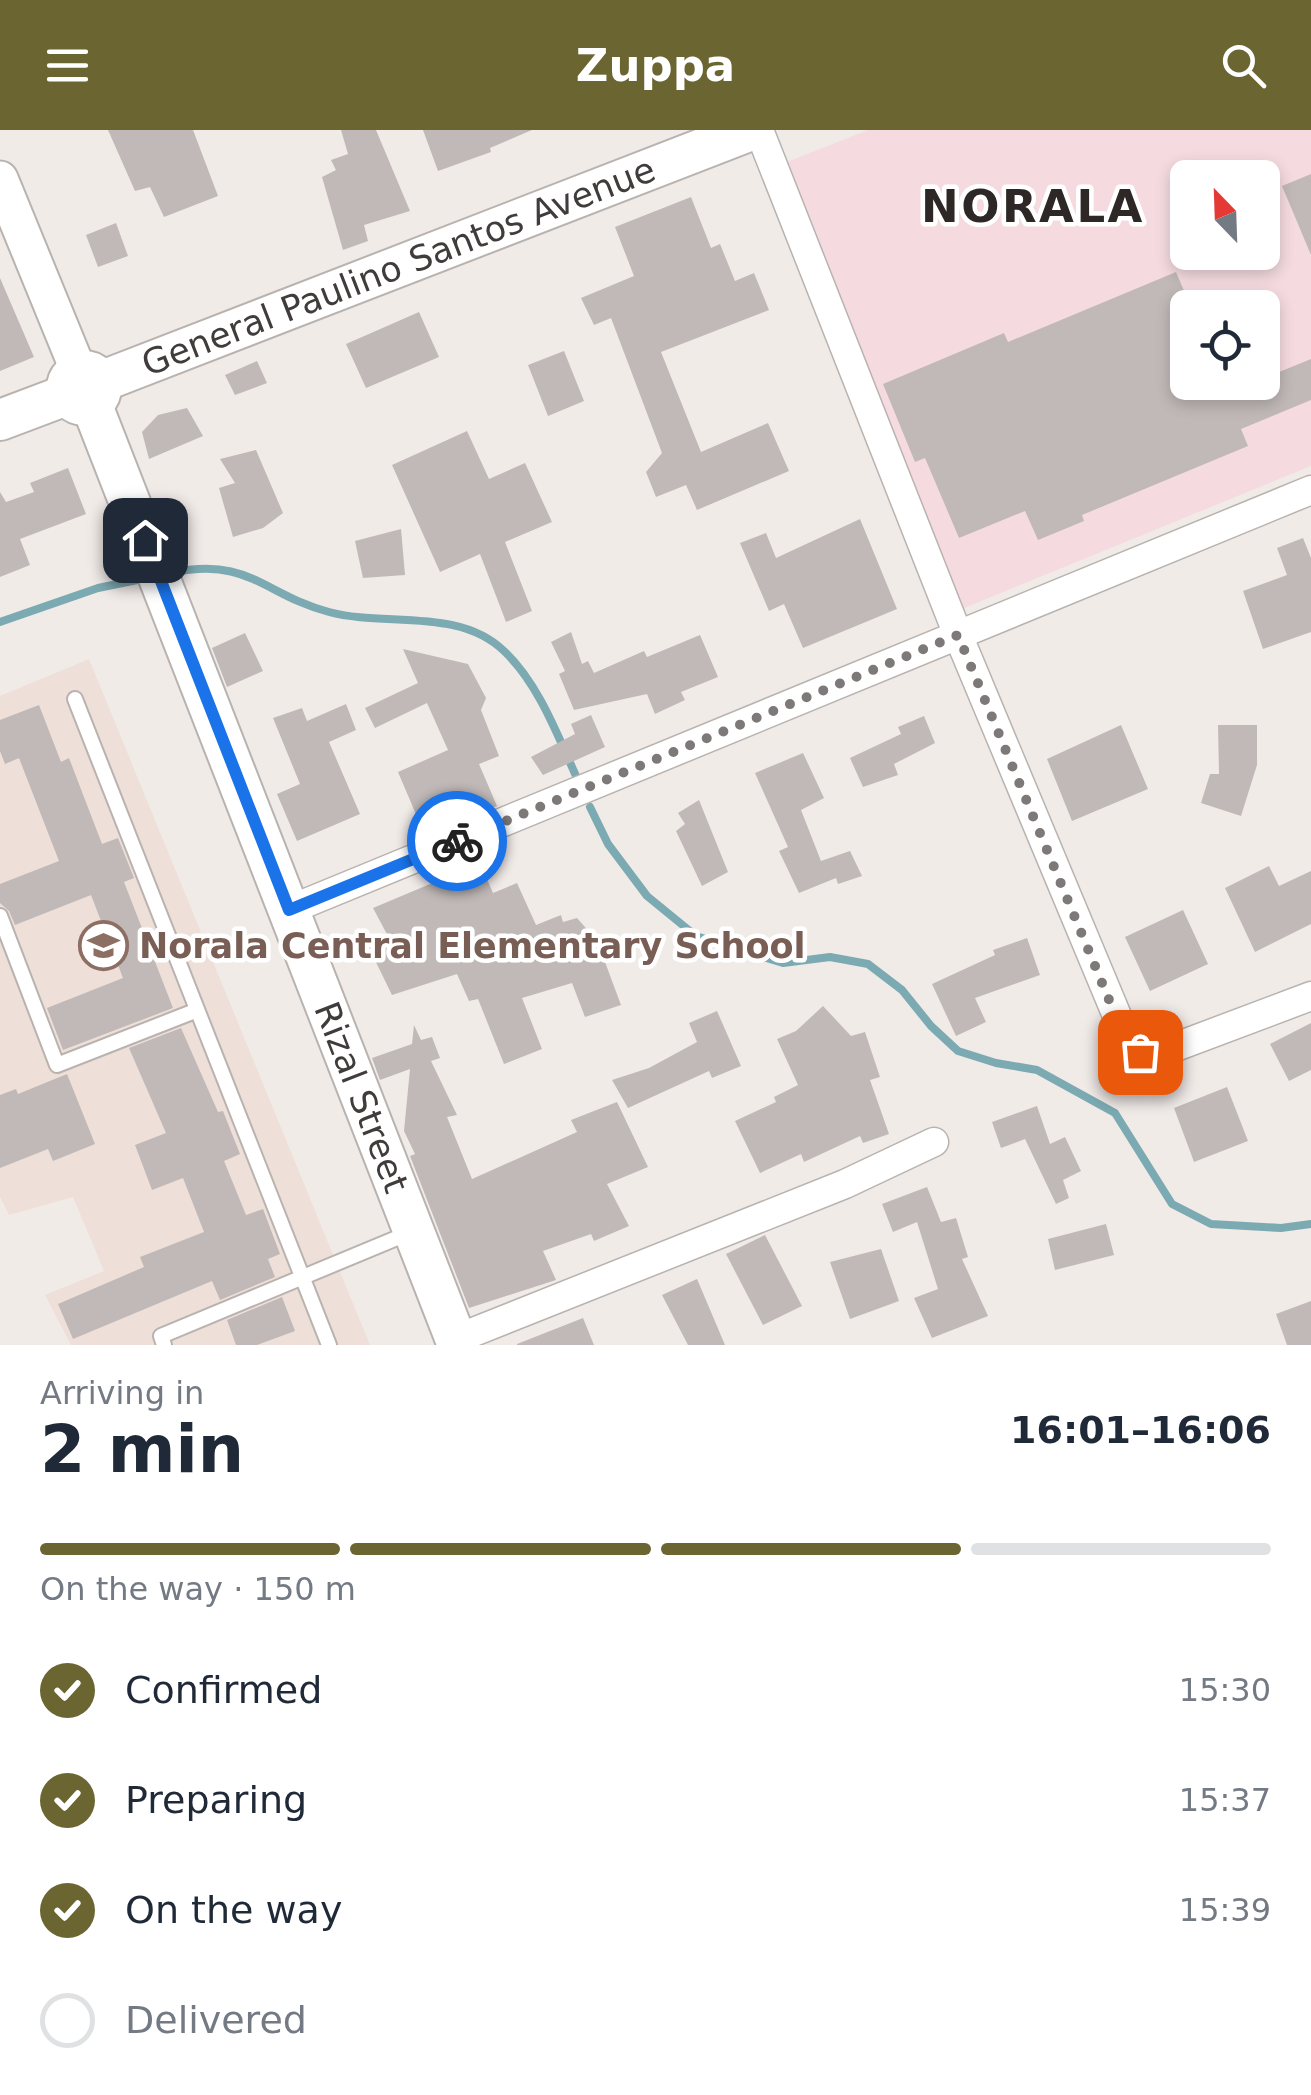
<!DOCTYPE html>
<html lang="en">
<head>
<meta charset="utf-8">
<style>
	body { margin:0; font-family:"DejaVu Sans",sans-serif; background:#f2f2f3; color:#1f2937; height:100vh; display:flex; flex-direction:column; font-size:38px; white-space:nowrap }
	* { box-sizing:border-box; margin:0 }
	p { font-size:32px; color:#747a83 }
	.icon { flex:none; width:55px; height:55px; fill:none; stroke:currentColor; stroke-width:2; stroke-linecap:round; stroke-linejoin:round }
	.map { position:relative; height:1215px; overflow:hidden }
	.sheet { display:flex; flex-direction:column; background:#fff; flex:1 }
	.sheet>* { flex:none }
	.needle { width:65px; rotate:337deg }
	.controls { position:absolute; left:1170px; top:30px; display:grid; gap:20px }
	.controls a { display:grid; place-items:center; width:110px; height:110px; border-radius:15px; background:#fff; box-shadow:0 5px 15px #0003; font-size:50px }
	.pin { position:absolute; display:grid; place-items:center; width:85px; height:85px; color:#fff; margin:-42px; border-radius:20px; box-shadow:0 5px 15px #0006 }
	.courier { position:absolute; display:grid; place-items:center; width:100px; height:100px; margin:-50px; border:8px solid #1a73e8; border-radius:50%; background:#fff; color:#222; box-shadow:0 2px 12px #0007 }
	.head em { font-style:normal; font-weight:600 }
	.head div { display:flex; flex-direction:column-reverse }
	.head { display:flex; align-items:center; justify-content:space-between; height:170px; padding:0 40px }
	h1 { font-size:65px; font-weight:600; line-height:75px }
	.bar { display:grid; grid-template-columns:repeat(4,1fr); gap:15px 10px; align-content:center; height:120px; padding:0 40px }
	.bar i { height:12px; border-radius:8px; background:#e0e1e3 }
	.bar .active { background:#6b6532 }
	.bar p { grid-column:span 4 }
	ol { padding:0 40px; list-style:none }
	li { display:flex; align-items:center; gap:30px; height:110px }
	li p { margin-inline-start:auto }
	li .icon { padding:10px; border-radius:50%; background:#6b6532; color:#fff; stroke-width:4 }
	li:last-child { color:#747a83 }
	li i { width:55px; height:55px; border:5px solid #e0e1e3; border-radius:50% }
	header { display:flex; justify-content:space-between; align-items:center; height:130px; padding:0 40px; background:#6b6532; color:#fff; font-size:45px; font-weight:600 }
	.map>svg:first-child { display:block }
</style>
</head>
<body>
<header><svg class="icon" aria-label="menu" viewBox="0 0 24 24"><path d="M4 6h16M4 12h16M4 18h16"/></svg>Zuppa<svg class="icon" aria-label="search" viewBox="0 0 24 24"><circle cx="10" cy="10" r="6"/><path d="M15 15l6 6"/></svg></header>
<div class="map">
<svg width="1311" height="1215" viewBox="0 0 1311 1215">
	<rect width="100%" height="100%" fill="#f1ebe8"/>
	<path fill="#f5dbe0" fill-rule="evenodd" d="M868,0h443v336l-349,143 -175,-447zM1188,48h74v74h-74zM1188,178h74v74h-74z"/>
	<polygon fill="#eedfd9" points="89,529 370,1215 71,1215 45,1165 104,1141 73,1067 9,1085 0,1067 0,566"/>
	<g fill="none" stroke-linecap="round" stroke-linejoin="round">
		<g stroke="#7caab2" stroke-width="8">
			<path d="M171,443c78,-17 93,22 158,39 55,15 130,-5 175,39 34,32 53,83 72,125"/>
			<polyline points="0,492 98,458 147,448"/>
			<polyline points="590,677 608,714 647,766 696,806 783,833 830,827 868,834 902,860 931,896 958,921 996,933 1037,940 1115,983 1172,1074 1211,1094 1281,1098 1311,1094"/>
		</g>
	</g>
	<g fill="#c0b9b7">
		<polygon points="108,0 193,0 218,66 164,87 150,57 135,61"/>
		<polygon points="341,0 376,0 410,81 364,95 368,111 343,120 322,47 336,40 331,30 348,24"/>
		<polygon points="423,0 532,0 490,18 491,22 438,41"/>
		<polygon points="1311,44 1311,125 1282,56"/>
		<polygon points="691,67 711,118 720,114 735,151 754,143 769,180 661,222 701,322 768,293 789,341 697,380 686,355 656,367 646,342 662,323 611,188 594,195 581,168 634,146 615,97"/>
		<polygon points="116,93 128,126 98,137 86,105"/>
		<polygon points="1176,142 1188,170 1188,252 1222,252 1227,264 1262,252 1262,249 1311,229 1311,270 1241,299 1248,316 1082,385 1084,391 1038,410 1025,381 959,408 925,328 915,332 883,254 1004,203 1008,212"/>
		<polygon points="0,148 34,227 0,241"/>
		<polygon points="419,182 439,227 366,258 346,214"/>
		<polygon points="564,221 584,271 548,286 528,235"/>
		<polygon points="257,231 267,253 235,265 225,245"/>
		<polygon points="187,278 203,306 149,329 142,302 158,285"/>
		<polygon points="467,301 489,349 525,333 552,392 505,412 532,481 506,492 480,424 440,442 392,335"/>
		<polygon points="256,320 283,383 263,398 233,407 219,358 235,353 220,329"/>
		<polygon points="68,338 86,384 20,409 30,435 0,447 0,362 6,372 34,362 30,353"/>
		<polygon points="860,389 897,479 803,518 784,474 769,481 740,413 766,403 776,428"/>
		<polygon points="401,399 405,445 363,448 355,411"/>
		<polygon points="1303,408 1311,428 1311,502 1263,519 1243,461 1287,445 1277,418"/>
		<polygon points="571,502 582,534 588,531 594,543 644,521 647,527 700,505 718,547 681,562 685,570 655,584 647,564 574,580 559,544 565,541 551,512"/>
		<polygon points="245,503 263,541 227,557 212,518"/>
		<polygon points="403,519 468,534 486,568 481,580 499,626 479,634 497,676 477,684 470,666 418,689 398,642 448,620 427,573 375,598 365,578 418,553"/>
		<polygon points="346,574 356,600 329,612 360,684 297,711 277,664 300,654 273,588 302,578 307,591"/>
		<polygon points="39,575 61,632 69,628 102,714 118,708 134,748 124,752 173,878 63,920 47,878 123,848 91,765 15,795 9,781 0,773 0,754 59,731 19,628 5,634 0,621 0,590"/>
		<polygon points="591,585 605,617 543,645 531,627 575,604 571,594"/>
		<polygon points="924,586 935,613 894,634 898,645 863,657 850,628 901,604 898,597"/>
		<polygon points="1121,595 1148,659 1072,691 1047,629"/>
		<polygon points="1218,595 1257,595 1257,635 1241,686 1201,673 1210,644 1219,644"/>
		<polygon points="803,623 824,668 801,680 821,731 850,721 862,746 838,754 836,748 799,763 779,721 788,717 755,643"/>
		<polygon points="699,670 728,742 702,756 676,701 685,694 678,683"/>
		<polygon points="480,733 493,763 517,753 536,795 561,785 563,792 577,788 606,821 602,824 621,875 585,887 572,853 522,868 542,919 504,934 478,869 469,871 457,844 392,865 369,818 389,808 373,778"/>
		<polygon points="1269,736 1279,756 1311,741 1311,794 1255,822 1225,758"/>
		<polygon points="1183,780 1208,834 1150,861 1125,807"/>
		<polygon points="1027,808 1040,845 975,868 986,892 956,906 932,854 995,825 993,820"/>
		<polygon points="823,876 851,906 865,902 880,947 870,950 889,1004 863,1013 860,1006 804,1032 801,1024 760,1043 735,991 776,972 774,967 798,955 777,909 796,901"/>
		<polygon points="717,881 741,936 712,948 709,941 628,978 612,950 649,938 697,912 689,893"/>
		<polygon points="1311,893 1311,940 1289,951 1270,914"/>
		<polygon points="414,895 421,910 432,907 440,928 431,931 457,985 447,987 472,1049 577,1002 571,990 617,972 648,1037 607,1054 629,1096 594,1111 591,1104 543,1121 556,1150 469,1178 410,1026 415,1024 404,1001 410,939 380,950 372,928 412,914"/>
		<polygon points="181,898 218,982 223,981 240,1024 224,1031 246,1085 263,1079 280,1124 268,1129 275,1147 220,1170 212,1151 73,1209 58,1174 144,1137 140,1127 204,1102 183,1048 152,1060 135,1015 166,1003 129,918"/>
		<polygon points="67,944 95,1014 53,1031 48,1019 0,1038 0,965 16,959 18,964"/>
		<polygon points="1227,957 1248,1011 1194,1032 1174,978"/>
		<polygon points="1037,976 1050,1014 1065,1007 1081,1041 1063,1050 1069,1068 1056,1074 1025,1009 1001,1018 992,992"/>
		<polygon points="927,1057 941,1092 956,1088 968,1127 962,1129 988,1186 932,1208 914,1168 938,1159 917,1092 893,1102 882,1074"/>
		<polygon points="1106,1094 1114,1125 1055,1140 1048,1109"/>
		<polygon points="765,1105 802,1176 763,1195 726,1124"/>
		<polygon points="881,1119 899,1171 850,1189 830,1132"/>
		<polygon points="697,1149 725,1215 688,1215 662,1165"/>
		<polygon points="282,1167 295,1201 257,1215 236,1215 227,1190"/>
		<polygon points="1311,1171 1311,1215 1287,1215 1276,1184"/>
		<polygon points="583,1188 594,1215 517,1215 517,1214"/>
	</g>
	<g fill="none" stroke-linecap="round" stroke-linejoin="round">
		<defs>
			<g id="service">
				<polyline points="75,569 329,1215"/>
				<polyline points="0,786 57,935 195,881"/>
				<polyline points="164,1215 161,1206 409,1103"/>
			</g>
			<g id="minor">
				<polyline points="759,0 958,505 1125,905 1141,922 1165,921 1311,866"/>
				<polyline points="289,780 1311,360"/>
				<polyline points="456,1209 845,1054 934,1012"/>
			</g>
			<polyline id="tertiary" points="0,49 79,242"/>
			<g id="secondary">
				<circle cx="84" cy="258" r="17"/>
				<path id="s1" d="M100,252l651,-252"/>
				<path id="s2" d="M91,273l367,942"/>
				<polyline points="0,290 69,264"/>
			</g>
		</defs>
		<use href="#service" stroke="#b9b3b0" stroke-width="18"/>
		<use href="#minor" stroke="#b9b3b0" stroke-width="31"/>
		<use href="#tertiary" stroke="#b9b3b0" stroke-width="39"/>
		<use href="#secondary" stroke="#b9b3b0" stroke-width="44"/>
		<use href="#service" stroke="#fff" stroke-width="14"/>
		<use href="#minor" stroke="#fff" stroke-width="28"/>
		<use href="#tertiary" stroke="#fff" stroke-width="35"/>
		<use href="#secondary" stroke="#fff" stroke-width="40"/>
	</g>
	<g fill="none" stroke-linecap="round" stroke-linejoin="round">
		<polyline stroke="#7d7978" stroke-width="10" stroke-dasharray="0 18" points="457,711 958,505 1124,906 1140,922"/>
		<polyline stroke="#1a73e8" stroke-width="12" points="145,410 289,780 457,711"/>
	</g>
	<defs>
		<symbol id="school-ring" viewBox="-11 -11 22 22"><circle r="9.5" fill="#fff" stroke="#8d6e63" stroke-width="1.5"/><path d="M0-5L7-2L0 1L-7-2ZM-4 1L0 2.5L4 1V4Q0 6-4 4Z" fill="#8d6e63"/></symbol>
	</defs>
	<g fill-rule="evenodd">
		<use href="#school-ring" x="76" y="788" width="55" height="55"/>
	</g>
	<g text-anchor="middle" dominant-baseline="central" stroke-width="9" stroke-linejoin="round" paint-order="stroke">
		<g font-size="35" fill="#3f3c3b" stroke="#fff">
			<text stroke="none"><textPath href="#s1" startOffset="320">General Paulino Santos Avenue</textPath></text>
			<text stroke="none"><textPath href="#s2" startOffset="745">Rizal Street</textPath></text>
		</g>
		<g font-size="35" font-weight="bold" fill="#785e54" stroke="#fff" text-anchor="start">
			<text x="139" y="816">Norala Central Elementary School</text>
		</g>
		<g font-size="45" font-weight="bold" letter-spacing="2.5" fill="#2d2826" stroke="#fff">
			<text x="1033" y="76">NORALA</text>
		</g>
	</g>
</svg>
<div class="controls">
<a><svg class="needle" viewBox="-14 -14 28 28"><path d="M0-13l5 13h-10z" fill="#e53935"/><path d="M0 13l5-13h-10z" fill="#747a83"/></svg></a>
<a><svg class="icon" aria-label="locate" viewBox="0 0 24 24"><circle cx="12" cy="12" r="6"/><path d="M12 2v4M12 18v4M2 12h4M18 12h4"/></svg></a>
</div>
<div class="pin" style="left:1140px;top:922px;background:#ea580c"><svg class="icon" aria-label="bag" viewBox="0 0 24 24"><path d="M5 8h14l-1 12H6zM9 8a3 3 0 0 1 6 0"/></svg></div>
<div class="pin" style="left:145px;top:410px;background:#1f2937"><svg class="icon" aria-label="home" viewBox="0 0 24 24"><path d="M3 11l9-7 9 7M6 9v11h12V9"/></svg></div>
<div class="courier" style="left:457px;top:711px"><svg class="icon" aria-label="bike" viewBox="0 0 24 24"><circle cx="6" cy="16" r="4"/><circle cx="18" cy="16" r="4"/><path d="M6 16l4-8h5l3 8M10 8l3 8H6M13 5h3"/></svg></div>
</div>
<section class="sheet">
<div class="head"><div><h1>2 min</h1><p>Arriving in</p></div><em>16:01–16:06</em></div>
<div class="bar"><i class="active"></i><i class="active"></i><i class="active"></i><i></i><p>On the way · 150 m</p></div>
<ol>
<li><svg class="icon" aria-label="check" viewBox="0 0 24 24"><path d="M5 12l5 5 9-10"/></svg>Confirmed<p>15:30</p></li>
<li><svg class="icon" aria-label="check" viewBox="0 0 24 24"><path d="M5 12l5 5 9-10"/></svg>Preparing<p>15:37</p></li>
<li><svg class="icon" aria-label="check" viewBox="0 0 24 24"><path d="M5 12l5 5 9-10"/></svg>On the way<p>15:39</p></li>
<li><i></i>Delivered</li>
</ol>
</section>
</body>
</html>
